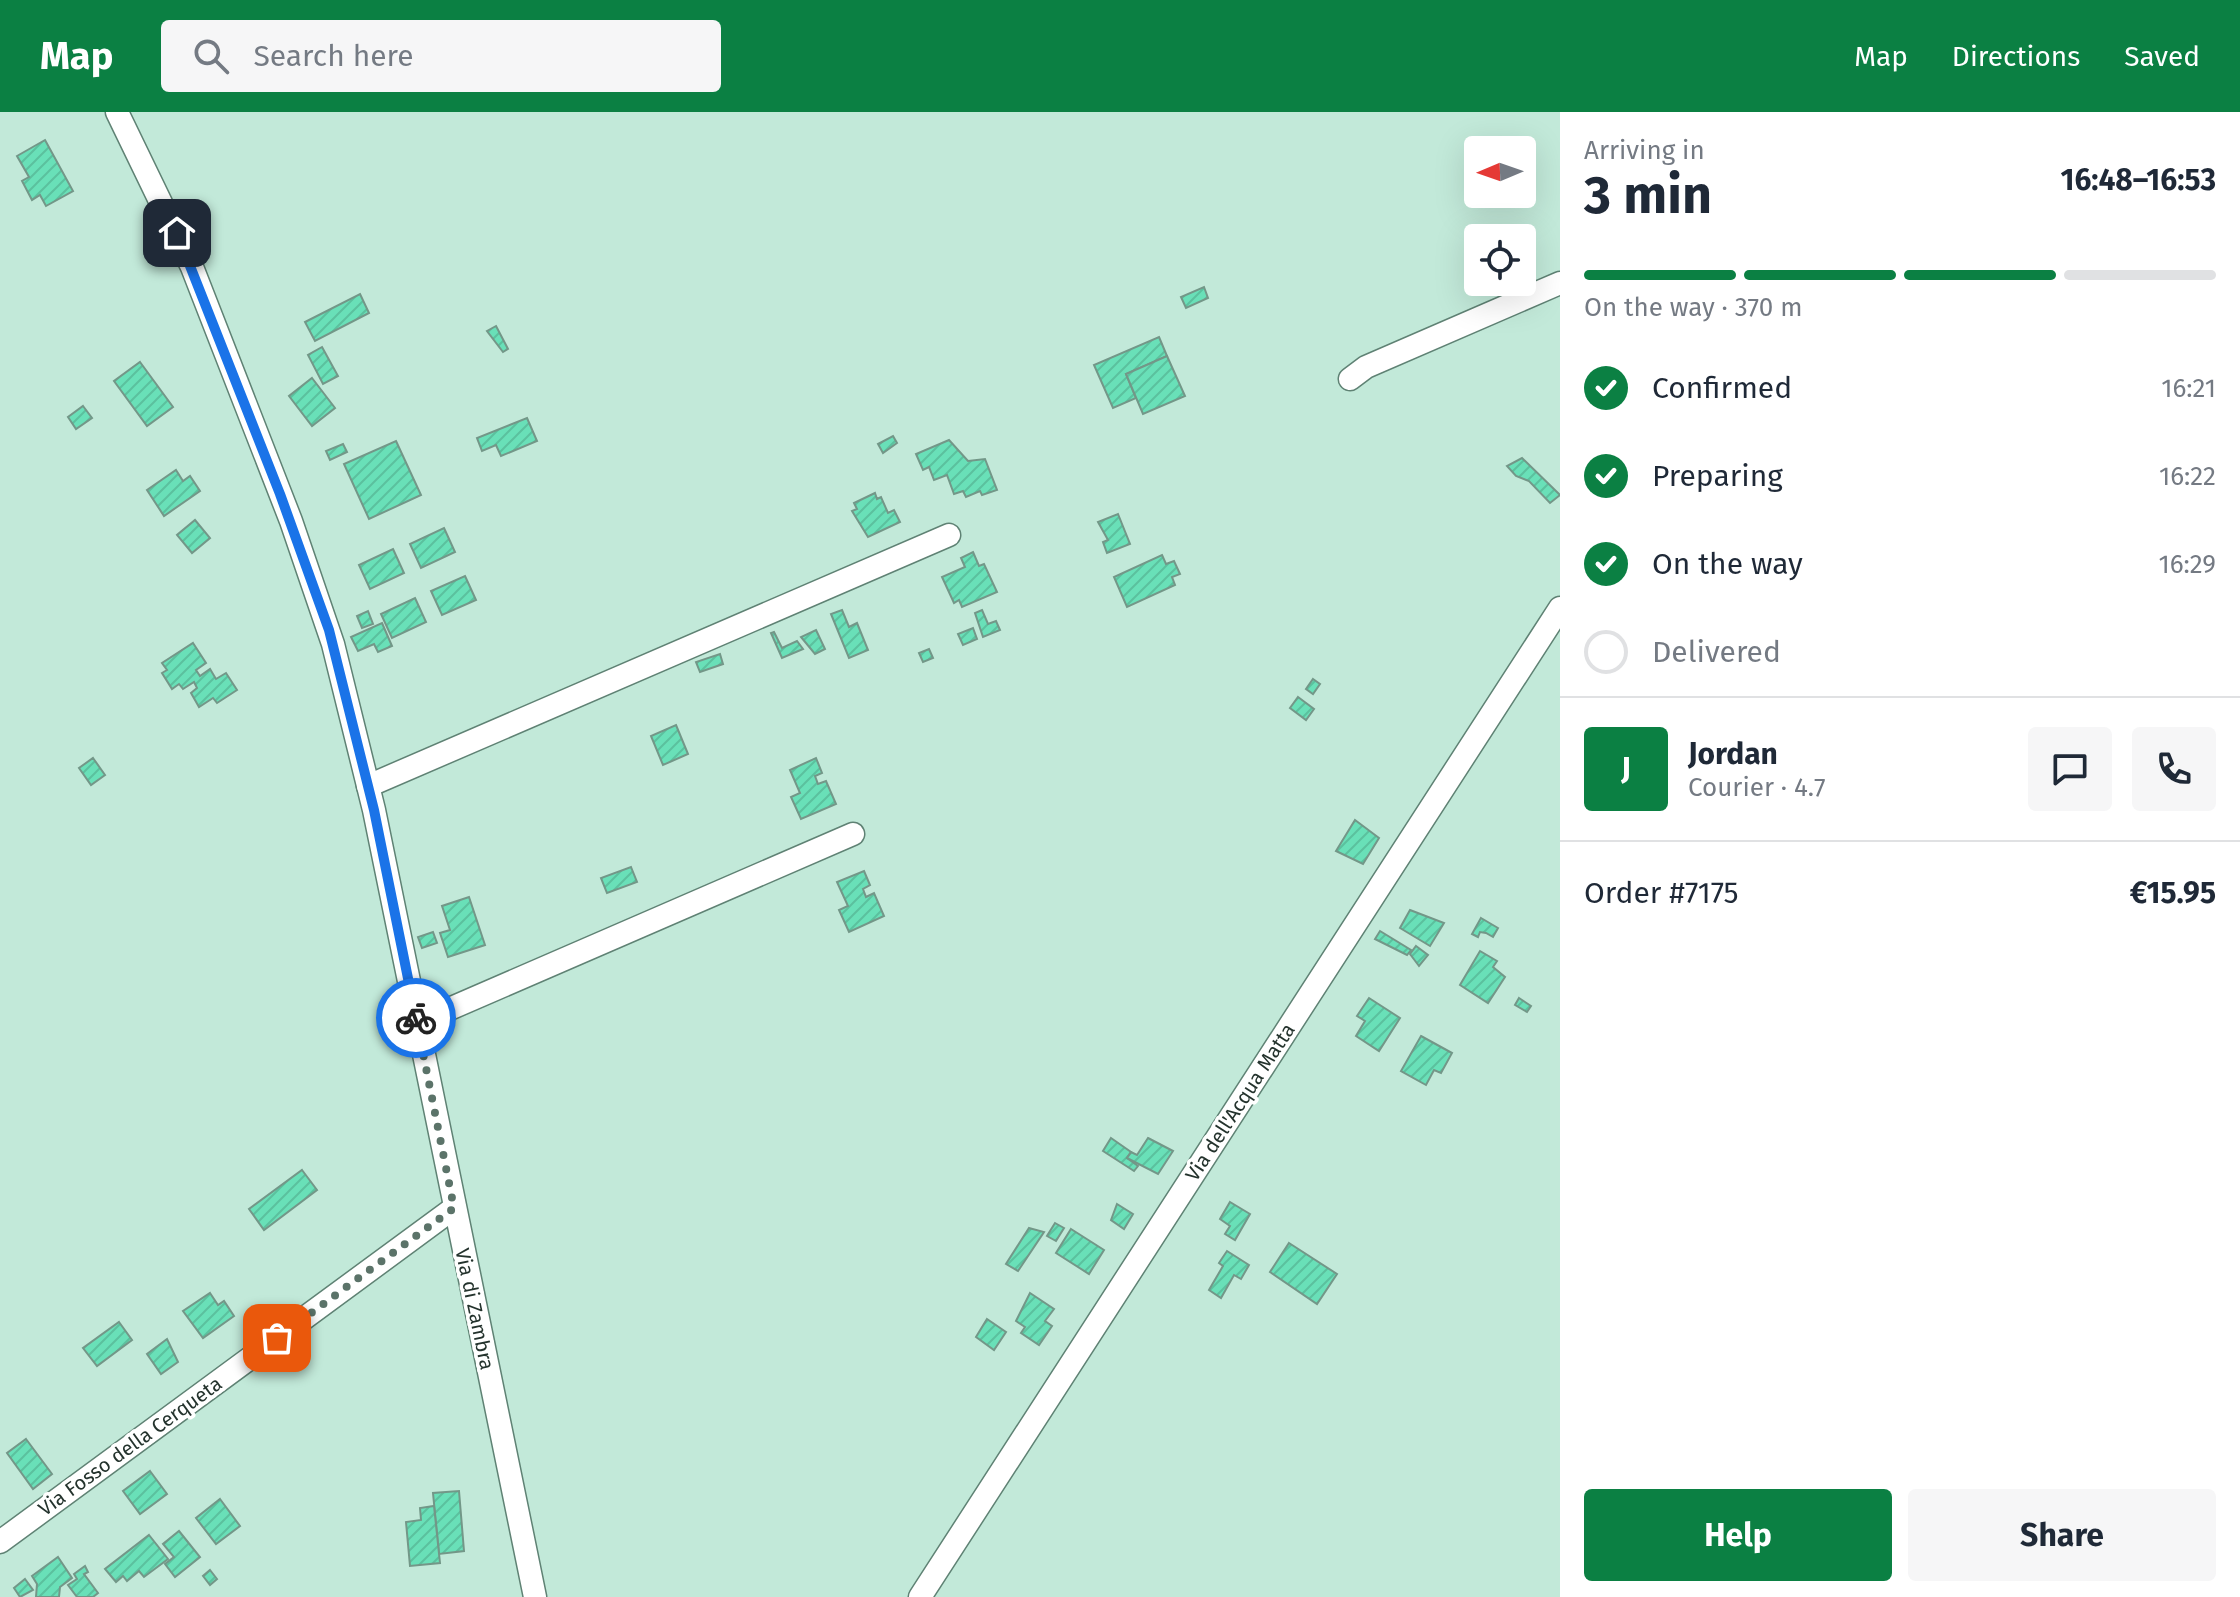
<!DOCTYPE html>
<html lang="en">
<head>
<meta charset="utf-8">
<style>
	body { margin:0; font-family:"Fira Sans",sans-serif; background:#f6f6f7; color:#1f2937; height:100vh; display:flex; flex-direction:column; font-size:30px; white-space:nowrap }
	* { box-sizing:border-box; margin:0 }
	p { font-size:26px; color:#747a83 }
	.icon { flex:none; width:44px; height:44px; fill:none; stroke:currentColor; stroke-width:2; stroke-linecap:round; stroke-linejoin:round }
	.map { position:relative; flex:1; overflow:hidden }
	.sheet { display:flex; flex-direction:column; background:#fff; width:680px }
	.sheet>* { flex:none }
	.needle { width:52px; rotate:268deg }
	.tools { position:absolute; left:1464px; top:24px; display:grid; gap:16px }
	.tools a { display:grid; place-items:center; width:72px; height:72px; border-radius:8px; background:#fff; box-shadow:0 8px 32px #0002; font-size:40px }
	.pin { position:absolute; display:grid; place-items:center; width:68px; height:68px; color:#fff; margin:-34px; border-radius:16px; box-shadow:0 4px 12px #0006 }
	.courier { position:absolute; display:grid; place-items:center; width:80px; height:80px; margin:-40px; border:6px solid #1a73e8; border-radius:50%; background:#fff; color:#222; box-shadow:0 2px 10px #0007 }
	.head em { font-style:normal; font-weight:700 }
	.head div { display:flex; flex-direction:column-reverse }
	.head { display:flex; align-items:center; justify-content:space-between; height:136px; padding:0 24px }
	h1 { font-size:52px; font-weight:700; line-height:60px }
	.bar { display:grid; grid-template-columns:repeat(4,1fr); gap:12px 8px; align-content:center; height:96px; padding:0 24px }
	.bar i { height:10px; border-radius:6px; background:#e0e1e3 }
	.bar .on { background:#0b8043 }
	.bar p { grid-column:span 4 }
	.line { display:flex; align-items:center; gap:20px; padding:0 24px; border-top:2px solid #e0e1e3 }
	.line div { flex:1 }
	.round { display:grid; place-items:center; flex:none; width:84px; height:84px; border-radius:8px; background:#f6f6f7 }
	ol { padding:0 24px; list-style:none }
	li { display:flex; align-items:center; gap:24px; height:88px }
	li p { margin-inline-start:auto }
	li .icon { padding:8px; border-radius:50%; background:#0b8043; color:#fff; stroke-width:4 }
	li:last-child { color:#747a83 }
	li i { width:44px; height:44px; border:4px solid #e0e1e3; border-radius:50% }
	.primary-button { display:flex; gap:16px; margin-top:auto; padding:16px 24px }
	.primary-button a { flex:1; height:92px; border-radius:8px; background:#0b8043; color:#fff; font-size:32px; font-weight:700; line-height:92px; text-align:center }
	.primary-button a+a { background:#f6f6f7; color:#1f2937 }
	header { display:flex; align-items:center; gap:48px; box-sizing:border-box; height:112px; padding:0 40px; background:#0b8043; color:#fff }
	header strong { font-size:38px }
	nav { display:flex; gap:44px; margin-inline-start:auto; font-size:28px }
	.search { width:560px; height:72px; background:#f6f6f7; display:flex; align-items:center; gap:20px; box-sizing:border-box; padding:0 28px; border-radius:8px; color:#747a83; font-size:30px }
	main { display:flex; flex:1; min-height:0 }
	.map>svg:first-child { display:block }
</style>
</head>
<body>
<header>
<strong>Map</strong>
<div class="search"><svg class="icon" aria-label="search" viewBox="0 0 24 24"><circle cx="10" cy="10" r="6"/><path d="M15 15l6 6"/></svg>Search here</div>
<nav><a>Map</a><a>Directions</a><a>Saved</a></nav>
</header>
<main>
<div class="map">
<svg width="1560" height="1485" viewBox="0 0 1560 1485">
	<defs>
		<pattern id="building-hatch" width="6" height="6" patternUnits="userSpaceOnUse" patternTransform="scale(2)"><rect width="6" height="6" fill="#69e0b8"/><path d="M-1 1l2-2M0 6l6-6M5 7l2-2" fill="none" stroke="#5bc19e"/></pattern>
	</defs>
	<rect width="100%" height="100%" fill="#c2e9d9"/>
	<g fill="url(#building-hatch)" stroke="#739788" stroke-width="2">
		<polygon points="45,28 73,79 46,94 40,83 32,88 22,69 29,65 17,44"/>
		<polygon points="1204,175 1208,186 1186,196 1181,185"/>
		<polygon points="360,182 369,201 315,229 305,210"/>
		<polygon points="496,214 508,237 503,240 487,219"/>
		<polygon points="1159,225 1167,244 1126,262 1136,286 1113,296 1094,253"/>
		<polygon points="322,235 338,264 323,272 308,243"/>
		<polygon points="1167,244 1185,284 1143,302 1126,262"/>
		<polygon points="140,250 173,295 147,314 114,269"/>
		<polygon points="312,266 335,296 312,314 289,284"/>
		<polygon points="83,294 92,306 76,317 68,305"/>
		<polygon points="527,306 537,329 501,344 496,333 482,339 477,326"/>
		<polygon points="893,324 897,331 883,341 878,332"/>
		<polygon points="949,328 968,349 985,347 997,378 982,383 980,379 966,385 963,379 954,382 947,363 934,368 929,355 923,358 916,342"/>
		<polygon points="396,329 421,383 369,407 344,352"/>
		<polygon points="343,332 347,340 330,348 326,339"/>
		<polygon points="1522,346 1560,383 1550,391 1529,369 1516,364 1507,354"/>
		<polygon points="176,358 183,369 190,364 200,379 164,404 147,378"/>
		<polygon points="875,381 877,387 881,385 888,401 894,398 900,410 868,425 852,399 857,397 854,391"/>
		<polygon points="1118,402 1130,432 1107,441 1103,430 1108,428 1098,410"/>
		<polygon points="195,408 210,426 192,441 177,423"/>
		<polygon points="444,416 455,440 421,456 410,432"/>
		<polygon points="393,437 404,461 370,477 359,453"/>
		<polygon points="973,440 979,454 984,452 997,480 962,495 959,488 954,491 942,465 965,455 961,446"/>
		<polygon points="1162,443 1166,452 1174,449 1180,462 1172,465 1175,473 1127,495 1114,465"/>
		<polygon points="465,464 476,488 442,503 431,479"/>
		<polygon points="415,486 426,510 392,526 381,502"/>
		<polygon points="842,498 849,515 857,511 868,538 849,546 831,502"/>
		<polygon points="982,498 988,512 996,509 1000,518 983,525 975,501"/>
		<polygon points="368,499 373,512 362,516 357,504"/>
		<polygon points="382,511 392,534 378,540 374,532 358,539 351,525"/>
		<polygon points="973,516 977,527 963,533 958,522"/>
		<polygon points="816,518 825,537 815,542 801,525"/>
		<polygon points="774,520 782,536 797,529 803,537 782,546 771,521"/>
		<polygon points="193,531 206,551 196,558 200,564 210,557 216,567 226,561 237,578 217,591 213,586 199,595 191,581 197,576 194,570 183,577 179,572 172,577 162,561 167,558 162,551"/>
		<polygon points="929,537 933,546 923,550 919,541"/>
		<polygon points="720,542 723,552 700,560 696,550"/>
		<polygon points="1313,567 1320,572 1313,582 1306,577"/>
		<polygon points="1298,585 1314,597 1306,608 1290,596"/>
		<polygon points="676,613 688,642 663,653 651,624"/>
		<polygon points="93,646 105,663 91,673 79,656"/>
		<polygon points="816,646 822,661 815,664 818,672 826,669 836,692 801,707 791,685 800,681 790,658"/>
		<polygon points="1355,708 1379,726 1363,752 1336,739"/>
		<polygon points="631,755 637,770 607,781 601,766"/>
		<polygon points="864,759 870,773 863,777 866,785 874,781 884,804 849,820 839,798 848,794 837,770"/>
		<polygon points="469,785 485,833 448,845 440,821 450,818 442,794"/>
		<polygon points="1410,798 1444,811 1430,834 1400,816"/>
		<polygon points="1481,806 1498,816 1493,825 1486,821 1480,820 1478,825 1472,822"/>
		<polygon points="1380,819 1411,838 1407,843 1375,827"/>
		<polygon points="433,820 437,831 422,836 418,825"/>
		<polygon points="1416,834 1428,843 1419,854 1410,842"/>
		<polygon points="1480,839 1497,849 1493,855 1505,865 1488,891 1460,873"/>
		<polygon points="1369,886 1400,906 1379,939 1356,924 1365,909 1357,904"/>
		<polygon points="1519,886 1531,894 1527,900 1515,893"/>
		<polygon points="1421,924 1452,941 1441,961 1434,958 1426,973 1401,959"/>
		<polygon points="1111,1026 1131,1040 1127,1046 1138,1054 1134,1059 1103,1039"/>
		<polygon points="1148,1026 1173,1039 1158,1062 1127,1046 1131,1040 1137,1043"/>
		<polygon points="302,1058 317,1078 264,1118 249,1097"/>
		<polygon points="1230,1090 1250,1102 1235,1128 1225,1122 1230,1114 1220,1107"/>
		<polygon points="1117,1092 1133,1102 1124,1117 1111,1108"/>
		<polygon points="1055,1111 1064,1116 1056,1129 1047,1124"/>
		<polygon points="1029,1116 1044,1120 1018,1159 1006,1152"/>
		<polygon points="1071,1117 1104,1138 1089,1162 1056,1141"/>
		<polygon points="1289,1131 1337,1162 1317,1192 1270,1160"/>
		<polygon points="1227,1139 1249,1153 1241,1167 1234,1163 1221,1186 1209,1178 1223,1154 1219,1151"/>
		<polygon points="210,1181 218,1193 224,1189 234,1204 203,1226 183,1199"/>
		<polygon points="1030,1181 1054,1197 1045,1209 1052,1214 1039,1233 1021,1221 1025,1215 1016,1209"/>
		<polygon points="987,1207 1006,1220 994,1238 976,1225"/>
		<polygon points="119,1210 132,1228 97,1254 83,1236"/>
		<polygon points="167,1227 178,1250 161,1262 147,1242"/>
		<polygon points="26,1327 52,1362 33,1377 7,1341"/>
		<polygon points="150,1359 167,1382 140,1402 123,1379"/>
		<polygon points="459,1379 464,1439 439,1442 433,1381"/>
		<polygon points="220,1387 240,1414 216,1432 196,1406"/>
		<polygon points="434,1394 440,1451 410,1454 406,1410 421,1408 420,1396"/>
		<polygon points="179,1419 200,1445 175,1465 165,1452 174,1445 163,1432"/>
		<polygon points="149,1423 168,1447 144,1465 139,1459 127,1469 123,1464 116,1470 105,1457"/>
		<polygon points="58,1445 72,1466 60,1475 59,1485 36,1485 37,1472 32,1464"/>
		<polygon points="85,1454 88,1460 84,1462 98,1481 93,1485 77,1485 68,1473 77,1467 74,1462"/>
		<polygon points="210,1458 217,1467 210,1473 203,1464"/>
		<polygon points="25,1467 33,1478 20,1485 14,1476"/>
	</g>
	<g fill="none" stroke-linecap="round" stroke-linejoin="round">
		<defs>
			<g id="minor">
				<polyline points="117,0 192,155 291,409 333,532 374,698 535,1485"/>
				<polyline points="1350,267 1366,255 1560,171"/>
				<polyline points="368,674 949,423"/>
				<polyline points="417,911 853,722"/>
				<polyline points="0,1430 454,1096"/>
				<polyline points="920,1485 1560,496"/>
			</g>
		</defs>
		<use href="#minor" stroke="#5f8274" stroke-width="25"/>
		<use href="#minor" stroke="#fff" stroke-width="22"/>
	</g>
	<g fill="none" stroke-linecap="round" stroke-linejoin="round">
		<polyline stroke="#5b7369" stroke-width="8" stroke-dasharray="0 14.4" points="277,1226 454,1096 416,906"/>
		<polyline stroke="#1a73e8" stroke-width="10" points="177,121 280,382 329,518 374,698 416,906"/>
	</g>
	<g text-anchor="middle" dominant-baseline="central" stroke-width="7" stroke-linejoin="round" paint-order="stroke">
		<g font-size="20" fill="#24332d" stroke="#fff">
			<text transform="translate(1240 990) rotate(-57)">Via dell'Acqua Matta</text>
			<text transform="translate(475 1197) rotate(78)">Via di Zambra</text>
			<text transform="translate(130 1334) rotate(-36)">Via Fosso della Cerqueta</text>
		</g>
	</g>
</svg>
<div class="tools">
<a><svg class="needle" viewBox="-14 -14 28 28"><path d="M0-13l5 13h-10z" fill="#e53935"/><path d="M0 13l5-13h-10z" fill="#747a83"/></svg></a>
<a><svg class="icon" aria-label="locate" viewBox="0 0 24 24"><circle cx="12" cy="12" r="6"/><path d="M12 2v4M12 18v4M2 12h4M18 12h4"/></svg></a>
</div>
<div class="pin" style="left:277px;top:1226px;background:#ea580c"><svg class="icon" aria-label="bag" viewBox="0 0 24 24"><path d="M5 8h14l-1 12H6zM9 8a3 3 0 0 1 6 0"/></svg></div>
<div class="pin" style="left:177px;top:121px;background:#1f2937"><svg class="icon" aria-label="home" viewBox="0 0 24 24"><path d="M3 11l9-7 9 7M6 9v11h12V9"/></svg></div>
<div class="courier" style="left:416px;top:906px"><svg class="icon" aria-label="bike" viewBox="0 0 24 24"><circle cx="6" cy="16" r="4"/><circle cx="18" cy="16" r="4"/><path d="M6 16l4-8h5l3 8M10 8l3 8H6M13 5h3"/></svg></div>
</div>
<section class="sheet">
<div class="head"><div><h1>3 min</h1><p>Arriving in</p></div><em>16:48–16:53</em></div>
<div class="bar"><i class="on"></i><i class="on"></i><i class="on"></i><i></i><p>On the way · 370 m</p></div>
<ol>
<li><svg class="icon" aria-label="check" viewBox="0 0 24 24"><path d="M5 12l5 5 9-10"/></svg>Confirmed<p>16:21</p></li>
<li><svg class="icon" aria-label="check" viewBox="0 0 24 24"><path d="M5 12l5 5 9-10"/></svg>Preparing<p>16:22</p></li>
<li><svg class="icon" aria-label="check" viewBox="0 0 24 24"><path d="M5 12l5 5 9-10"/></svg>On the way<p>16:29</p></li>
<li><i></i>Delivered</li>
</ol>
<div class="line" style="height:144px"><b class="round" style="background:#0b8043;color:#fff">J</b><div><b>Jordan</b><p>Courier · 4.7</p></div><a class="round"><svg class="icon" aria-label="chat" viewBox="0 0 24 24"><path d="M4 5h16v11H9l-5 4z"/></svg></a><a class="round"><svg class="icon" aria-label="phone" viewBox="0 0 24 24"><path d="M5 4h4l2 5-3 2q2 4 5 5l2-3 5 2v4C11 20 4 13 5 4z"/></svg></a></div>
<div class="line" style="height:104px"><div>Order #7175</div><b>€15.95</b></div>
<div class="primary-button"><a>Help</a><a>Share</a></div>
</section>
</main>
</body>
</html>
